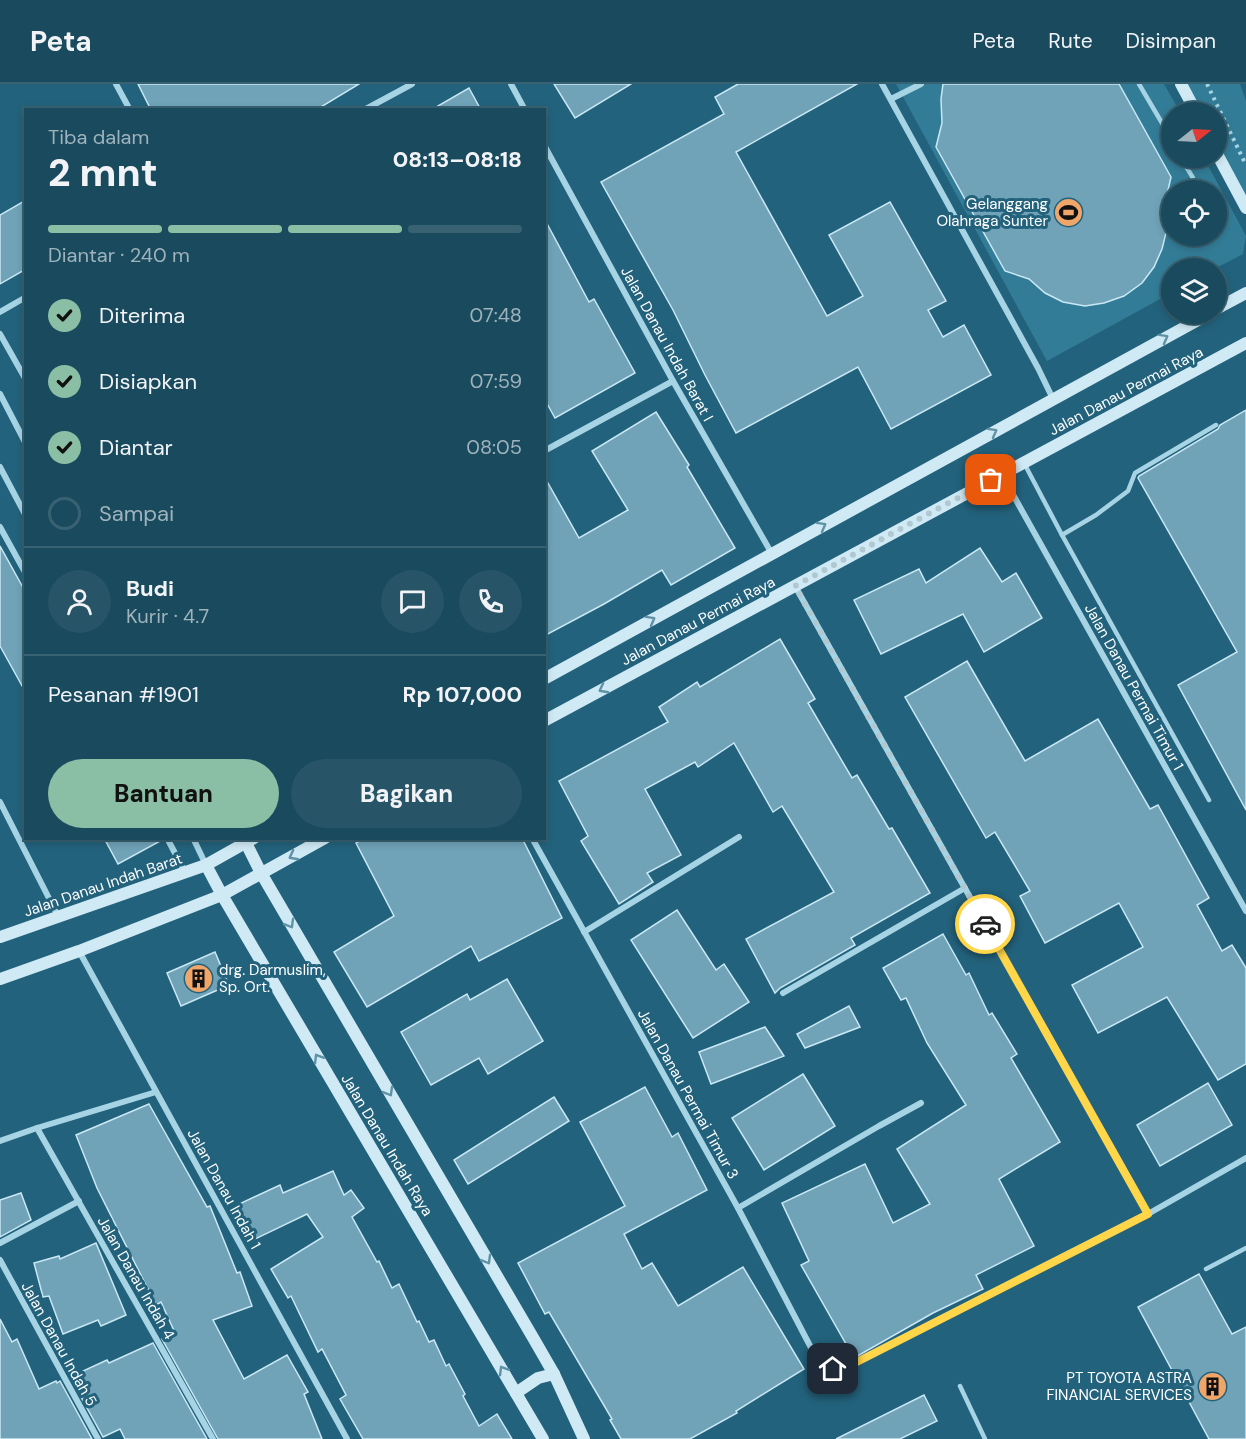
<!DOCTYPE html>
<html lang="id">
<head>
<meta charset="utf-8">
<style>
	body { margin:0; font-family:"DM Sans",sans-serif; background:#275466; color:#f1f3f6; height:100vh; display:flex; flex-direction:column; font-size:22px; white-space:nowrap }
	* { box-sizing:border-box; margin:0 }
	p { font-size:20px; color:#9fb3bc }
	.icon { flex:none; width:33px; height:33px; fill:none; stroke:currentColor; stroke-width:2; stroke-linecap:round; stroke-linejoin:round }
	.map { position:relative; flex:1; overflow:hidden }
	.sheet { position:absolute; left:24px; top:24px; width:522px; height:732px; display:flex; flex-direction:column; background:#1a4a5d; border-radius:0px; box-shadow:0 3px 9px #0003,0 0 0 2px #386272 }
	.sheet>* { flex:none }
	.needle { width:39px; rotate:72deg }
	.controls { position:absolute; left:1161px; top:18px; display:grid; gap:12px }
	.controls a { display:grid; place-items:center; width:66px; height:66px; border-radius:50%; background:#1a4a5d; box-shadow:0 3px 9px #0003,0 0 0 2px #386272; font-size:30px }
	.pin { position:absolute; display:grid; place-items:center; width:51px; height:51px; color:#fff; margin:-26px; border-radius:12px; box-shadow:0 3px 9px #0006 }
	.courier { position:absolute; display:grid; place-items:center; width:60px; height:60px; margin:-30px; border:4px solid #ffd54a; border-radius:50%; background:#fff; color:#222; box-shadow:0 2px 8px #0007 }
	.headline em { font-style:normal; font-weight:800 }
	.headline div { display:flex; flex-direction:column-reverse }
	.headline { display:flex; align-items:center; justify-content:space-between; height:102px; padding:0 24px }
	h1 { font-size:39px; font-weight:800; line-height:45px }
	.bar { display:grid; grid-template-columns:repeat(4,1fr); gap:9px 6px; align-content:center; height:72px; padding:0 24px }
	.bar i { height:8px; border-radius:4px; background:#386272 }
	.bar .current { background:#8abfa5 }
	.bar p { grid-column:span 4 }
	.line { display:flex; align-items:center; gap:15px; padding:0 24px; border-top:2px solid #386272 }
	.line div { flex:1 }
	.round { display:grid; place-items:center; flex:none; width:63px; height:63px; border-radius:32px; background:#275466 }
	ol { padding:0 24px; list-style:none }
	li { display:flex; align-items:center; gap:18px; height:66px }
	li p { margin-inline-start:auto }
	li .icon { padding:6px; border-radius:50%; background:#8abfa5; color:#111; stroke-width:4 }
	li:last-child { color:#9fb3bc }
	li i { width:33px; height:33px; border:3px solid #386272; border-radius:50% }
	.button { display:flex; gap:12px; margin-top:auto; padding:12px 24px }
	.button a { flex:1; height:69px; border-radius:36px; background:#8abfa5; color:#111; font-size:24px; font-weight:800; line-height:69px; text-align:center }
	.button a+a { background:#275466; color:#f1f3f6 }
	header { display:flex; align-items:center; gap:36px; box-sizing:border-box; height:84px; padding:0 30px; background:#1a4a5d; border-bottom:2px solid #386272 }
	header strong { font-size:28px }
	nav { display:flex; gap:33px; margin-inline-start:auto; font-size:21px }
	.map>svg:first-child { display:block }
</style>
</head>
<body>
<header>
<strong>Peta</strong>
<nav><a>Peta</a><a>Rute</a><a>Disimpan</a></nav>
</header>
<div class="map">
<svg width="1246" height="1355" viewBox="0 0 1246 1355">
	<rect width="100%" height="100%" fill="#23627c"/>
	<g fill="#337c97" fill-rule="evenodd">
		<path d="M896,0h268l16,28h-8v46h32l42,78 -3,18 -27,14h-44l-1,25 -124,68zM1172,106h44v46h-44z"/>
		<polygon points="1182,0 1240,0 1246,17 1246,123 1217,67 1216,28 1196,28"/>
	</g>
	<g fill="#70a3b8" stroke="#c9e8f4" stroke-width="1.5">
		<polygon points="138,0 359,0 316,26 151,26"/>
		<polygon points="554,0 631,0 575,34"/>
		<polygon points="738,0 857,0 736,68 827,232 863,212 829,151 890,118 946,217 928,226 943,253 964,241 991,291 891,345 858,283 736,349 705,291 673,226 601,98 724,30 715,13"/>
		<polygon points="943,0 1119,0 1171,93 1165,119 1167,131 1167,145 1162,165 1154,183 1142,199 1124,212 1104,219 1085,222 1063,218 1045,209 1029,195 1005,187 936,63 942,39 941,15"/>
		<polygon points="469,4 481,26 431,26"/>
		<polygon points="26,116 26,185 0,200 0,131"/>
		<polygon points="544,134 589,218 594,215 635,289 555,334 544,314"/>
		<polygon points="1246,326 1246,726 1178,601 1237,568 1138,394 1139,392 1218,345 1220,341"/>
		<polygon points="656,328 689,381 687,383 735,464 671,501 662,486 604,520 544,552 544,392 579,454 628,426 592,367"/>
		<polygon points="0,462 26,509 26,609 0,562"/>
		<polygon points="980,464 1002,498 1016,489 1042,534 984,568 963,530 881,570 854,516 919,485 926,499"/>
		<polygon points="780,555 815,615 808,619 852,694 857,691 889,745 892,744 930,809 851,854 855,861 780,904 775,909 746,855 834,808 782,722 773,728 734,659 698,683 695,678 645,705 681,771 647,789 653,798 619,820 581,757 588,752 559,697 668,638 659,623 697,598 700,603"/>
		<polygon points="967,577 1025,677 1098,635 1150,725 1158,721 1209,814 1197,821 1222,867 1232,861 1246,884 1246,980 1218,996 1167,913 1098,949 1072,901 1143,863 1119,819 1045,859 1020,812 1030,807 995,748 986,754 905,613"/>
		<polygon points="104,754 162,754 162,756 118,780"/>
		<polygon points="365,754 522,754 562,834 479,877 471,862 367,923 334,868 394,832 356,759"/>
		<polygon points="677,826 716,886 724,880 749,918 693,954 631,856"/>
		<polygon points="943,850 966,891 969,889 989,931 992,929 1017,970 1011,974 1060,1058 999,1095 1034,1162 976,1191 983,1205 933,1229 854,1274 801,1181 809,1177 782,1119 865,1080 893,1139 930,1120 897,1065 966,1021 927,959 906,914 901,916 883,884"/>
		<polygon points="215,868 229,901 181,922 167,889"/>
		<polygon points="507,895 543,957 488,990 479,974 431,1001 401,948 467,910 470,916"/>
		<polygon points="849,922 860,943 805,964 797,950"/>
		<polygon points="765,943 784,972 711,1000 699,968"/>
		<polygon points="803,990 835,1042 764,1086 732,1034"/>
		<polygon points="1208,999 1232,1041 1160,1082 1137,1041"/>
		<polygon points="645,1003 672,1053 678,1049 707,1106 624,1150 642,1185 652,1179 678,1222 743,1183 804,1285 736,1327 737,1329 690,1355 621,1355 610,1336 612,1335 549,1228 545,1230 518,1179 625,1122 580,1038"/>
		<polygon points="554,1013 569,1037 468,1100 454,1076"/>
		<polygon points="149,1020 207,1123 210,1122 237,1189 240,1188 252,1222 213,1236 244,1295 287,1271 308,1308 304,1310 322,1355 218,1355 162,1255 175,1249 161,1218 156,1221 97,1104 76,1051"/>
		<polygon points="333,1087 344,1111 351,1106 364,1124 352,1133 377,1178 379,1177 392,1204 399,1200 417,1238 419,1237 429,1258 434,1256 446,1282 449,1280 465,1310 463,1312 479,1342 497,1330 512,1355 363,1355 340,1315 346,1311 322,1265 318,1268 291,1212 288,1214 271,1185 323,1153 307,1130 253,1156 237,1121 280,1101 283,1109"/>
		<polygon points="21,1109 31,1136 0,1153 0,1116"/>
		<polygon points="96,1159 126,1231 101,1242 98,1236 63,1250 49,1212 43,1213 34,1179 59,1172 60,1175"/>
		<polygon points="1199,1190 1232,1250 1246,1243 1246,1355 1209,1355 1138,1223"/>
		<polygon points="0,1235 12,1258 17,1255 39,1305 56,1297 57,1299 60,1297 92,1355 0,1355"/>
		<polygon points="153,1259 207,1355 125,1355 120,1345 103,1353 70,1293 107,1276 109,1279"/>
		<polygon points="924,1311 937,1337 900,1355 836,1355"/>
	</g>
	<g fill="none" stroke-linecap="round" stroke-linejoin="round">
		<polyline stroke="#a6d4e5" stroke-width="4" stroke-dasharray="3 4.5" stroke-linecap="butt" points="1207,0 1246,81"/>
		<g stroke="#a6d4e5" stroke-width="4.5">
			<polyline points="1139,0 1172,56"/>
			<polyline points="1181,74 1193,94"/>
			<polyline points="1024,379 1062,451 1209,716"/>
			<polyline points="1062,451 1096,431 1128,407 1135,389 1216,341"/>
			<polyline points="1206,1185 1246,1164"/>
			<polyline points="960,1302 985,1355"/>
		</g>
		<g stroke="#a6d4e5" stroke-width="6">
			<polyline points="116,0 130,26"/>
			<polyline points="511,0 525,26"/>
			<polyline points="882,0 1038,284 1053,315"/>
			<polyline points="891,15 921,0"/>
			<polyline points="364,26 412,0"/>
			<polyline points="544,61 673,297 772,470"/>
			<polyline points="0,228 26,213"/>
			<polyline points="0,250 26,296"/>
			<polyline points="0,310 26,360"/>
			<polyline points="544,367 673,297"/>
			<polyline points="0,383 26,432"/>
			<polyline points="1002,391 1246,827"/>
			<polyline points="0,443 26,490"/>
			<polyline points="795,502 1148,1130"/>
			<polyline points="0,718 58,832"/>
			<polyline points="167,754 185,788"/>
			<polyline points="193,754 206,781"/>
			<polyline points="532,754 738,1124 819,1279 833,1285 843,1285 1148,1130 1246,1074"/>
			<polyline points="584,848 739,753"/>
			<polyline points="79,867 347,1355"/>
			<polyline points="783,909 965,804"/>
			<polyline points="37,1044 213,1355"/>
			<polyline points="0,1057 37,1044 156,1008"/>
			<polyline points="738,1124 879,1042 921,1019"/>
			<polyline points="0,1159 79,1117"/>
			<polyline points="0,1176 98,1355"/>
		</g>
		<g stroke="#d0eaf5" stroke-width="12">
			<polyline points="1181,0 1196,28"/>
			<polyline points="1216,68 1246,124"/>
			<polyline points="1216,225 1246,209"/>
			<polyline points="544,595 1209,230"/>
			<polyline points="544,637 1246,259"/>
			<polyline points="246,759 261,789 535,1257 554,1290 584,1355"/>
			<polyline points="206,781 222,811 543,1355"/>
			<polyline points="0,853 206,781 254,754"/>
			<polyline points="0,895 79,867 222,811 325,754"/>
			<polyline points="516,1309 538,1294 554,1290"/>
		</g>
	</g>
	<defs><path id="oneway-chevron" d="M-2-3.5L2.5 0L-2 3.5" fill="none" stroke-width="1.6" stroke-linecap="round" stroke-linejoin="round" transform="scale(1.5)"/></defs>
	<g stroke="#6092a6">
		<use href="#oneway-chevron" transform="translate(1164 254) rotate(-29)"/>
		<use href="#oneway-chevron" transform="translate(993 348) rotate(-29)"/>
		<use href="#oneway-chevron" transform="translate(822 442) rotate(-29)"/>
		<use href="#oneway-chevron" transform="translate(651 536) rotate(-29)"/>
		<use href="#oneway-chevron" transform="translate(603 605) rotate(152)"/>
		<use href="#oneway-chevron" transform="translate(293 772) rotate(152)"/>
		<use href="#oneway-chevron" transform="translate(290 840) rotate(60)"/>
		<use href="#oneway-chevron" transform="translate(318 974) rotate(-121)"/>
		<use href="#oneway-chevron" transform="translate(389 1008) rotate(60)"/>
		<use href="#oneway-chevron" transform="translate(487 1176) rotate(60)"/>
		<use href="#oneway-chevron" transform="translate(503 1286) rotate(-121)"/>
	</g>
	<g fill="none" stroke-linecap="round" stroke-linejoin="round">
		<polyline stroke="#b2c8d1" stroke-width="6" stroke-dasharray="0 10.8" points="985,840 795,502 991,396"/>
		<polyline stroke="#ffd54a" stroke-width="8" points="833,1285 843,1285 1148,1130 985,840"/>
	</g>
	<defs>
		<symbol id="stadium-disc" viewBox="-11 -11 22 22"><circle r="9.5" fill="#f0a569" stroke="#23627c"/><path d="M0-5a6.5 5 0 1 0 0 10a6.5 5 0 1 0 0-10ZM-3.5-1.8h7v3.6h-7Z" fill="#111"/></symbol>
		<symbol id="building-disc" viewBox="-11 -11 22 22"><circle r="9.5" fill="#f0a569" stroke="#23627c"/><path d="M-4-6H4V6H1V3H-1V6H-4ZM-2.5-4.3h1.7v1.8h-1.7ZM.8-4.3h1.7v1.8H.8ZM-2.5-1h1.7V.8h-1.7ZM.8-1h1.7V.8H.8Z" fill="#111"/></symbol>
	</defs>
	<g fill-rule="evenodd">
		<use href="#stadium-disc" x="1052" y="112" width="33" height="33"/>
		<use href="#building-disc" x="182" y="878" width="33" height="33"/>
		<use href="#building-disc" x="1196" y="1286" width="33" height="33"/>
	</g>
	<g text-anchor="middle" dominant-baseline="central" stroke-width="6" stroke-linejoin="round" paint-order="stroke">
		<g font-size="15" fill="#fff" stroke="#23627c" text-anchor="end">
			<text x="1048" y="120">Gelanggang<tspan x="1048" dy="17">Olahraga Sunter</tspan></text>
			<text x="219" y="886" text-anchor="start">drg. Darmuslim,<tspan x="219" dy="17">Sp. Ort.</tspan></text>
			<text x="1192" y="1294">PT TOYOTA ASTRA<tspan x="1192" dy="17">FINANCIAL SERVICES</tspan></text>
		</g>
		<g font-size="15" fill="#fff" stroke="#23627c">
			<text transform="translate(667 260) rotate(61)">Jalan Danau Indah Barat I</text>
			<text transform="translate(1126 307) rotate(-28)">Jalan Danau Permai Raya</text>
			<text transform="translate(698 537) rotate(-28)">Jalan Danau Permai Raya</text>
			<text transform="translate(1134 603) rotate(61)">Jalan Danau Permai Timur 1</text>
			<text transform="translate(103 801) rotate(-19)">Jalan Danau Indah Barat</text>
			<text transform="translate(688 1010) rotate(61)">Jalan Danau Permai Timur 3</text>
			<text transform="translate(387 1061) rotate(59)">Jalan Danau Indah Raya</text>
			<text transform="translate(224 1105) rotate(61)">Jalan Danau Indah 1</text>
			<text transform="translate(136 1194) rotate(60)">Jalan Danau Indah 4</text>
			<text transform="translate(59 1260) rotate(61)">Jalan Danau Indah 5</text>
		</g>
	</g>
</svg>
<div class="controls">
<a><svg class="needle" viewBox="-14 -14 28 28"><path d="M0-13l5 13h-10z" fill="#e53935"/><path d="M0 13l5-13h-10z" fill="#9fb3bc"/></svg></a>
<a><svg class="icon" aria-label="locate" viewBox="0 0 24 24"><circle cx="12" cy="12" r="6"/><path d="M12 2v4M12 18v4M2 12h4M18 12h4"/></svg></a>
<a><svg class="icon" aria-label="layers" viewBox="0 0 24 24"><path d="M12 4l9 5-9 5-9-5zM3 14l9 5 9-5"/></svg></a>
</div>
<div class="pin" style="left:991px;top:396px;background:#ea580c"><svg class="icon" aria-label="bag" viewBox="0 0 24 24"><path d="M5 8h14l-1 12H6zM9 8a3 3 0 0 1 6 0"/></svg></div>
<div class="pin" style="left:833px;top:1285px;background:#1f2937"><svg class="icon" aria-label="home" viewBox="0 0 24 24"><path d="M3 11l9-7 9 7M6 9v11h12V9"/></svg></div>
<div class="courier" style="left:985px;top:840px"><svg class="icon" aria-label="car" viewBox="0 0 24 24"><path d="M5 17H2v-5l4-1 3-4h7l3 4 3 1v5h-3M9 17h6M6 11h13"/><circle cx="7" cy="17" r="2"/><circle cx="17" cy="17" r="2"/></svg></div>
<section class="sheet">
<div class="headline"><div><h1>2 mnt</h1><p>Tiba dalam</p></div><em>08:13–08:18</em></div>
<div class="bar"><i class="current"></i><i class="current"></i><i class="current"></i><i></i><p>Diantar · 240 m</p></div>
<ol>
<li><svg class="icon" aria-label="check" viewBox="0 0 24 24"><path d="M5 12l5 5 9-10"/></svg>Diterima<p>07:48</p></li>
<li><svg class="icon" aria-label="check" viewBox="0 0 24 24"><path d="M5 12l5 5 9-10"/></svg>Disiapkan<p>07:59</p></li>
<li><svg class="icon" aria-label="check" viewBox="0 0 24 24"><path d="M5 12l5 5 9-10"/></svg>Diantar<p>08:05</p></li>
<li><i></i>Sampai</li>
</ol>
<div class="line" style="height:108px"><a class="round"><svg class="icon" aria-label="person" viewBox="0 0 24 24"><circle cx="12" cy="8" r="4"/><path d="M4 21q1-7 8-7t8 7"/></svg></a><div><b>Budi</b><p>Kurir · 4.7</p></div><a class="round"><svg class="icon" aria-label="chat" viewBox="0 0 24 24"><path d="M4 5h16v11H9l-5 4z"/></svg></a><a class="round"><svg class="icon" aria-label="phone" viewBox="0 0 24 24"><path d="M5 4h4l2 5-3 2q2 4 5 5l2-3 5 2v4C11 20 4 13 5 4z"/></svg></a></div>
<div class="line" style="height:78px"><div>Pesanan #1901</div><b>Rp 107,000</b></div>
<div class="button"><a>Bantuan</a><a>Bagikan</a></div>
</section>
</div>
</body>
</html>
